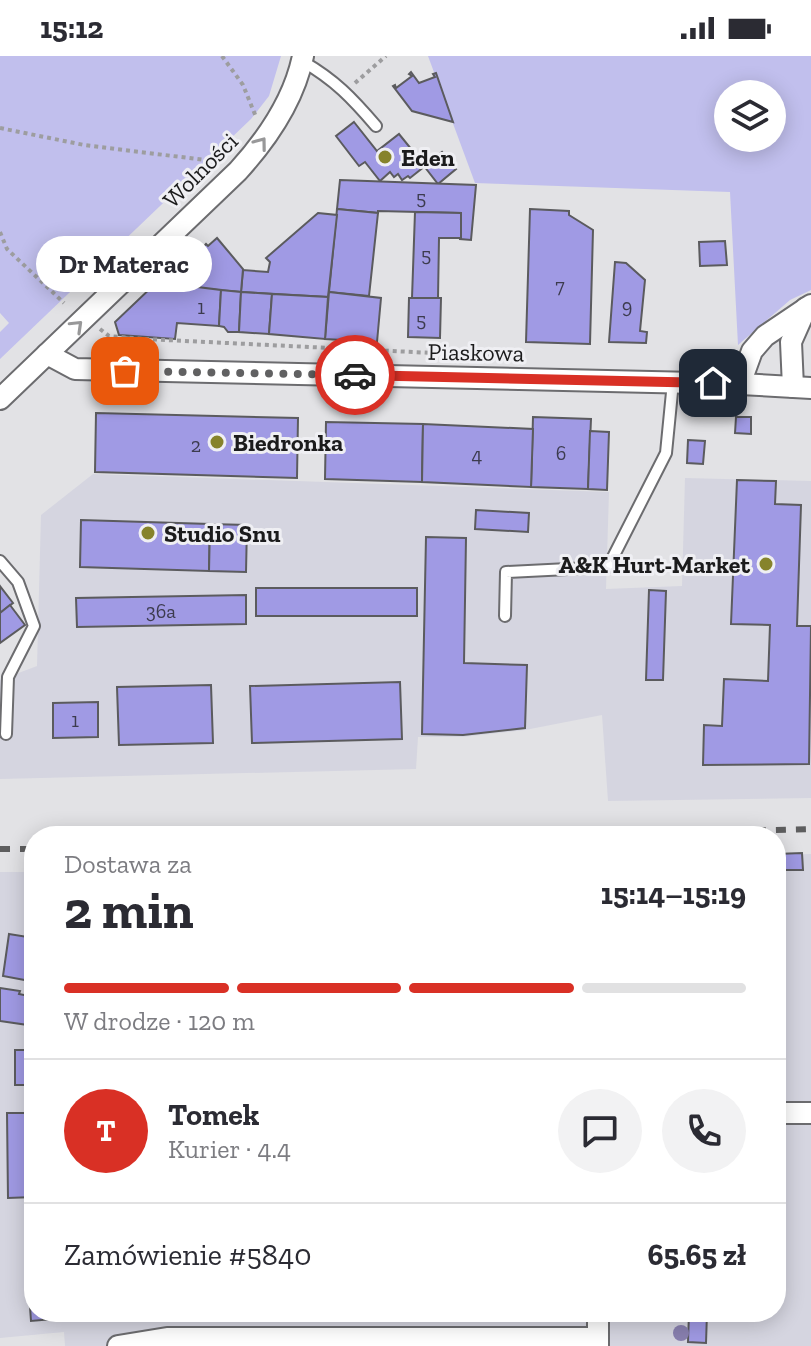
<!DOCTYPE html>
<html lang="pl">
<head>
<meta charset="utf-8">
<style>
	body { margin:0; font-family:"Zilla Slab",serif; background:#f2f2f3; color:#2b2b33; height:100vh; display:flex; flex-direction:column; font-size:30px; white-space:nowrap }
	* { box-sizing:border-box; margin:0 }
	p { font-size:26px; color:#7c7c81 }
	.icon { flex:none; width:44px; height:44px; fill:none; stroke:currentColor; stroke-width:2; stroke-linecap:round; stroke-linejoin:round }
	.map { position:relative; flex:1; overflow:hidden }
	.panel { position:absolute; left:24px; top:770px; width:762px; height:496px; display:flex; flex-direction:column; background:#fff; border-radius:32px; box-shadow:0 4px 20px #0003 }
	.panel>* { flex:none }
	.tools { position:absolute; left:714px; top:24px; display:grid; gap:16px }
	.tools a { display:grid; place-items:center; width:72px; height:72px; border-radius:50%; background:#fff; box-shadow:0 4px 20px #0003; font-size:40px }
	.pin { position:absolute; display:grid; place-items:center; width:68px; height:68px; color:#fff; margin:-34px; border-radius:16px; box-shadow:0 4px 12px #0006 }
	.courier { position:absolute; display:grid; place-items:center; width:80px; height:80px; margin:-40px; border:6px solid #d93025; border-radius:50%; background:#fff; color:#222; box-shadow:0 2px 10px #0007 }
	.bubble { position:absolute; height:56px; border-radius:28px; background:#fff; box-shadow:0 4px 20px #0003; font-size:26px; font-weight:700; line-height:56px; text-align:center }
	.headline em { font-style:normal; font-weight:700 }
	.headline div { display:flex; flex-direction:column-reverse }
	.headline { display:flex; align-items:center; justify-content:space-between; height:136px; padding:0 40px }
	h1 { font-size:52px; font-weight:700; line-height:60px }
	.bar { display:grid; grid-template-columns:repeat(4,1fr); gap:12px 8px; align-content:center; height:96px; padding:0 40px }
	.bar i { height:10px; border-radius:6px; background:#e1e1e2 }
	.bar .selected { background:#d93025 }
	.bar p { grid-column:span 4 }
	.line { display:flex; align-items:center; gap:20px; padding:0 40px; border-top:2px solid #e1e1e2 }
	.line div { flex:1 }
	.round { display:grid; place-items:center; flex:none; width:84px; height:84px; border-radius:42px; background:#f2f2f3 }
	.status { display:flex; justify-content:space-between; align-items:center; height:56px; padding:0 40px; background:#fff; direction:ltr }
	.status svg { height:22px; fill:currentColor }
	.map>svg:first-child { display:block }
</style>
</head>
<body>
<div class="status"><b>15:12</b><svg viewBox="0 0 49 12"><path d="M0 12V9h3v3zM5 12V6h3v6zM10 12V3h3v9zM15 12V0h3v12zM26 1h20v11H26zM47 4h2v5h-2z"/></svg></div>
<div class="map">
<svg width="811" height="1290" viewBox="0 0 811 1290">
	<rect width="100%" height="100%" fill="#e2e2e5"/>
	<g fill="#d5d5e0">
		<polygon points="93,418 609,436 606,533 682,530 685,422 811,425 811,742 608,745 602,659 525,674 463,681 418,681 416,713 0,723 0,624 37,610 41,459"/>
		<polygon points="811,798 811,1290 65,1290 64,1276 0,1282 0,816 34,816 34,1256 776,1256 776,799"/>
	</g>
	<g fill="#c1bfed" fill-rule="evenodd">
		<polygon points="0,0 281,0 269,40 251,63 0,303 0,276 9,267 0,257"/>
		<path d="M428,0h383v234l-21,10 -52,45 -8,-153 -255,-9zM728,38h44v44h-44z"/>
	</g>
	<g fill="#a09ae4" stroke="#5b5b5e" stroke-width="2">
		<polygon points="411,16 419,27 435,21 433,18 436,17 453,66 412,55 393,30 395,29 396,32 412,20 409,18"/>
		<polygon points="354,66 377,95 399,78 425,110 410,122 408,120 402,124 398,118 394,121 390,116 380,125 365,106 359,110 336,80"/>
		<polygon points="442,96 456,113 438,128 424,110"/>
		<polygon points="340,124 476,129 471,184 460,183 461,157 378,155 378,157 337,153"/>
		<polygon points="337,153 378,157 369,240 329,236"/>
		<polygon points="530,153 569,155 569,159 593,174 590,288 526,286"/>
		<polygon points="415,156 461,157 461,182 439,182 438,242 412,242"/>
		<polygon points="318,157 337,159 328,241 241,236 243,214 268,216 270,206 266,202"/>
		<polygon points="217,182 243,213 241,236 184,231 186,208 206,188 208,190"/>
		<polygon points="725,185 727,209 700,210 699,186"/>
		<polygon points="615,206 626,207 645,224 640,275 647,276 646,287 609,286"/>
		<polygon points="157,226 221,234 219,270 177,267 175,283 119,279 115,266"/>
		<polygon points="221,234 241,236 239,276 228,276 224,271 219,270"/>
		<polygon points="241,236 272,238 269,278 239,276"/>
		<polygon points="329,236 381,242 377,286 325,283"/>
		<polygon points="272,238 328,241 325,283 269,278"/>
		<polygon points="409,242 441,242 440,282 408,281"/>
		<polygon points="96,357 298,362 297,422 95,416"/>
		<polygon points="533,361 591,363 588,433 531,431"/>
		<polygon points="736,361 751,361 751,378 735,377"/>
		<polygon points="326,366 423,368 422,426 325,423"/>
		<polygon points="423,368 533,373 531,431 422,426"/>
		<polygon points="590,375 609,376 607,434 588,433"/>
		<polygon points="688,384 705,385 703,408 687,407"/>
		<polygon points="737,424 776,425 775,448 801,449 797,570 811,570 809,708 703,709 704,669 722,670 724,623 768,625 770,569 731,568"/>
		<polygon points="476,454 529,457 528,476 475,473"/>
		<polygon points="81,464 210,468 209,515 80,511"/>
		<polygon points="210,468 247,469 246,516 209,515"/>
		<polygon points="426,481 466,482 464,607 527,609 525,672 463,679 422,678"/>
		<polygon points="0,530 13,547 0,557"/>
		<rect x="256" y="532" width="161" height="28"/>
		<polygon points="649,534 666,535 663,624 646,624"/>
		<polygon points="246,539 246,568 77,571 76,542"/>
		<polygon points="10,549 25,569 0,587 0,557"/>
		<polygon points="400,626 402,683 252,687 250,630"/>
		<polygon points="211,629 213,687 119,689 117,631"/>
		<polygon points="98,646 98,681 53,682 53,647"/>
		<polygon points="802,797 803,814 776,814 776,798"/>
		<polygon points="9,878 34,882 30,925 3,920"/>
		<polygon points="0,932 20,935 19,938 29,940 28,969 0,965"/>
		<rect x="15" y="994" width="19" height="35"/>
		<polygon points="7,1057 34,1057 34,1141 8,1142"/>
		<polygon points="30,1251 34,1251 34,1256 76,1256 76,1261 31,1265"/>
		<polygon points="689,1257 707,1257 706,1287 688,1286"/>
	</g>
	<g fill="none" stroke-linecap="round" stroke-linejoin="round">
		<defs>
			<g id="service">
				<path d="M302,5c33,19 50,37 74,65"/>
				<polyline points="0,505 18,526 34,570 8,621 6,678"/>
				<polyline points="505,560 506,516 608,511 666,397 673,326"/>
			</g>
			<g id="minor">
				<polyline points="47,298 75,313 740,328 811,332"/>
				<polyline points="740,328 752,295 765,280 811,249"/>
				<polyline points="793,331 791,286 806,252"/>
				<path d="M0,343l238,-228c30,-33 56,-71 65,-115"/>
				<polyline points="776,1057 811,1057"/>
				<polyline points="598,1256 598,1290"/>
				<polyline points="118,1290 167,1282 598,1282"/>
			</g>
		</defs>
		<use href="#service" stroke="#6c6c6f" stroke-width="14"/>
		<use href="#minor" stroke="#6c6c6f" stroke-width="24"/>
		<g stroke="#9d9d9f" stroke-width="4" stroke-dasharray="4 4" stroke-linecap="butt">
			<polyline points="222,0 243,29 256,61"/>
			<polyline points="355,27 386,0"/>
			<polyline points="0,72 84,89 213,105"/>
			<polyline points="0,176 7,193 64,247"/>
			<polyline points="100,273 109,280 145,283 145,298"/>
			<polyline points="145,283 495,300"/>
		</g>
		<use href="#service" stroke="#fff" stroke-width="10"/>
		<use href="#minor" stroke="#fff" stroke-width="20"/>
		<g stroke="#5e5e5f" stroke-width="6" stroke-dasharray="10 10" stroke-linecap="butt">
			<polyline points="536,780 811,773"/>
			<polyline points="0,793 34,793"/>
		</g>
	</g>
	<circle fill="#8980b0" cx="681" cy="1277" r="8"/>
	<defs><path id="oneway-chevron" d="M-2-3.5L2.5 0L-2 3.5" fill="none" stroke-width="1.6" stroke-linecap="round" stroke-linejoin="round" transform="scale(2)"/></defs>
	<g stroke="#989899">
		<use href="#oneway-chevron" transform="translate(261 87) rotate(-53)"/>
		<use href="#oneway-chevron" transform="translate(77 270) rotate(-44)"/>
	</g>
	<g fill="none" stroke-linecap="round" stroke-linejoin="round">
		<polyline stroke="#616162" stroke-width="8" stroke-dasharray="0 14.4" points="125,315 355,319"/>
		<polyline stroke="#d93025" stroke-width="10" points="355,319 713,327"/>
	</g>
	<g fill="#86832b" stroke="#efeff3" stroke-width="3">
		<circle cx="385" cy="101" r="8"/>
		<circle cx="217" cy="386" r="8"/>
		<circle cx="148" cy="477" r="8"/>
		<circle cx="766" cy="508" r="8"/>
	</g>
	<g text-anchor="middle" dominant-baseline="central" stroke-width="6" stroke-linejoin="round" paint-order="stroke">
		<g font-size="20" fill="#3c3b4e">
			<text x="421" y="142">5</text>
			<text x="426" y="199">5</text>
			<text x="560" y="230">7</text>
			<text x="627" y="250">9</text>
			<text x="201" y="251">1</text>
			<text x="421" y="264">5</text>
			<text x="196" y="389">2</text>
			<text x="561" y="397">6</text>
			<text x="477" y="399">4</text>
			<text x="161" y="555">36a</text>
			<text x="75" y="664">1</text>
		</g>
		<g font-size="24" font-weight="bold" fill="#1b1b1c" stroke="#efeff3" text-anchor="start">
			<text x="401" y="101">Eden</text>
			<text x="233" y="386">Biedronka</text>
			<text x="164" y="477">Studio Snu</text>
			<text x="750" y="508" text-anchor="end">A&amp;K Hurt-Market</text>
		</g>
		<g font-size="24" fill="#1b1b1c" stroke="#efeff3">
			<text transform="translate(200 114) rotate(-45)">Wolności</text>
			<text transform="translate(476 296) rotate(1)">Piaskowa</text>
		</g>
	</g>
</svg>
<div class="tools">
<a><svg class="icon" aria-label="layers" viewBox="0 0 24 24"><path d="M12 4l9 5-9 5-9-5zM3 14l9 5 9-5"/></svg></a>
</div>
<div class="pin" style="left:125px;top:315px;background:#ea580c"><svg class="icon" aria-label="bag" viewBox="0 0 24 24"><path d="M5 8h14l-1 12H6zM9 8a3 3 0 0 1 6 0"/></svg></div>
<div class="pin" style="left:713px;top:327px;background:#1f2937"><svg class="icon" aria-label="home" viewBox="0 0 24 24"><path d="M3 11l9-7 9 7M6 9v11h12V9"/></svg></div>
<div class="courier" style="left:355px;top:319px"><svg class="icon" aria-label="car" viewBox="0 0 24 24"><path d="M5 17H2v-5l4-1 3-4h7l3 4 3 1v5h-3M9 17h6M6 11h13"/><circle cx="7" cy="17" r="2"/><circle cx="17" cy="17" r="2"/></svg></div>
<div class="bubble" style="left:36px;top:180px;width:176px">Dr Materac</div>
<section class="panel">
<div class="headline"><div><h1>2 min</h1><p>Dostawa za</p></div><em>15:14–15:19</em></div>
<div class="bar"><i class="selected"></i><i class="selected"></i><i class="selected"></i><i></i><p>W drodze · 120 m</p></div>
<div class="line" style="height:144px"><b class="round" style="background:#d93025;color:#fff">T</b><div><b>Tomek</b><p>Kurier · 4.4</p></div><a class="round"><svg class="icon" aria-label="chat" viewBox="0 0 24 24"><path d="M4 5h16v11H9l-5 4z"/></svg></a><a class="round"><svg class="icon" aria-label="phone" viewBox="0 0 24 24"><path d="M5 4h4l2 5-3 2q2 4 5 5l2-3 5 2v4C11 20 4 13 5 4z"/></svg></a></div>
<div class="line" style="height:104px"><div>Zamówienie #5840</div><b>65.65 zł</b></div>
</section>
</div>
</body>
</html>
